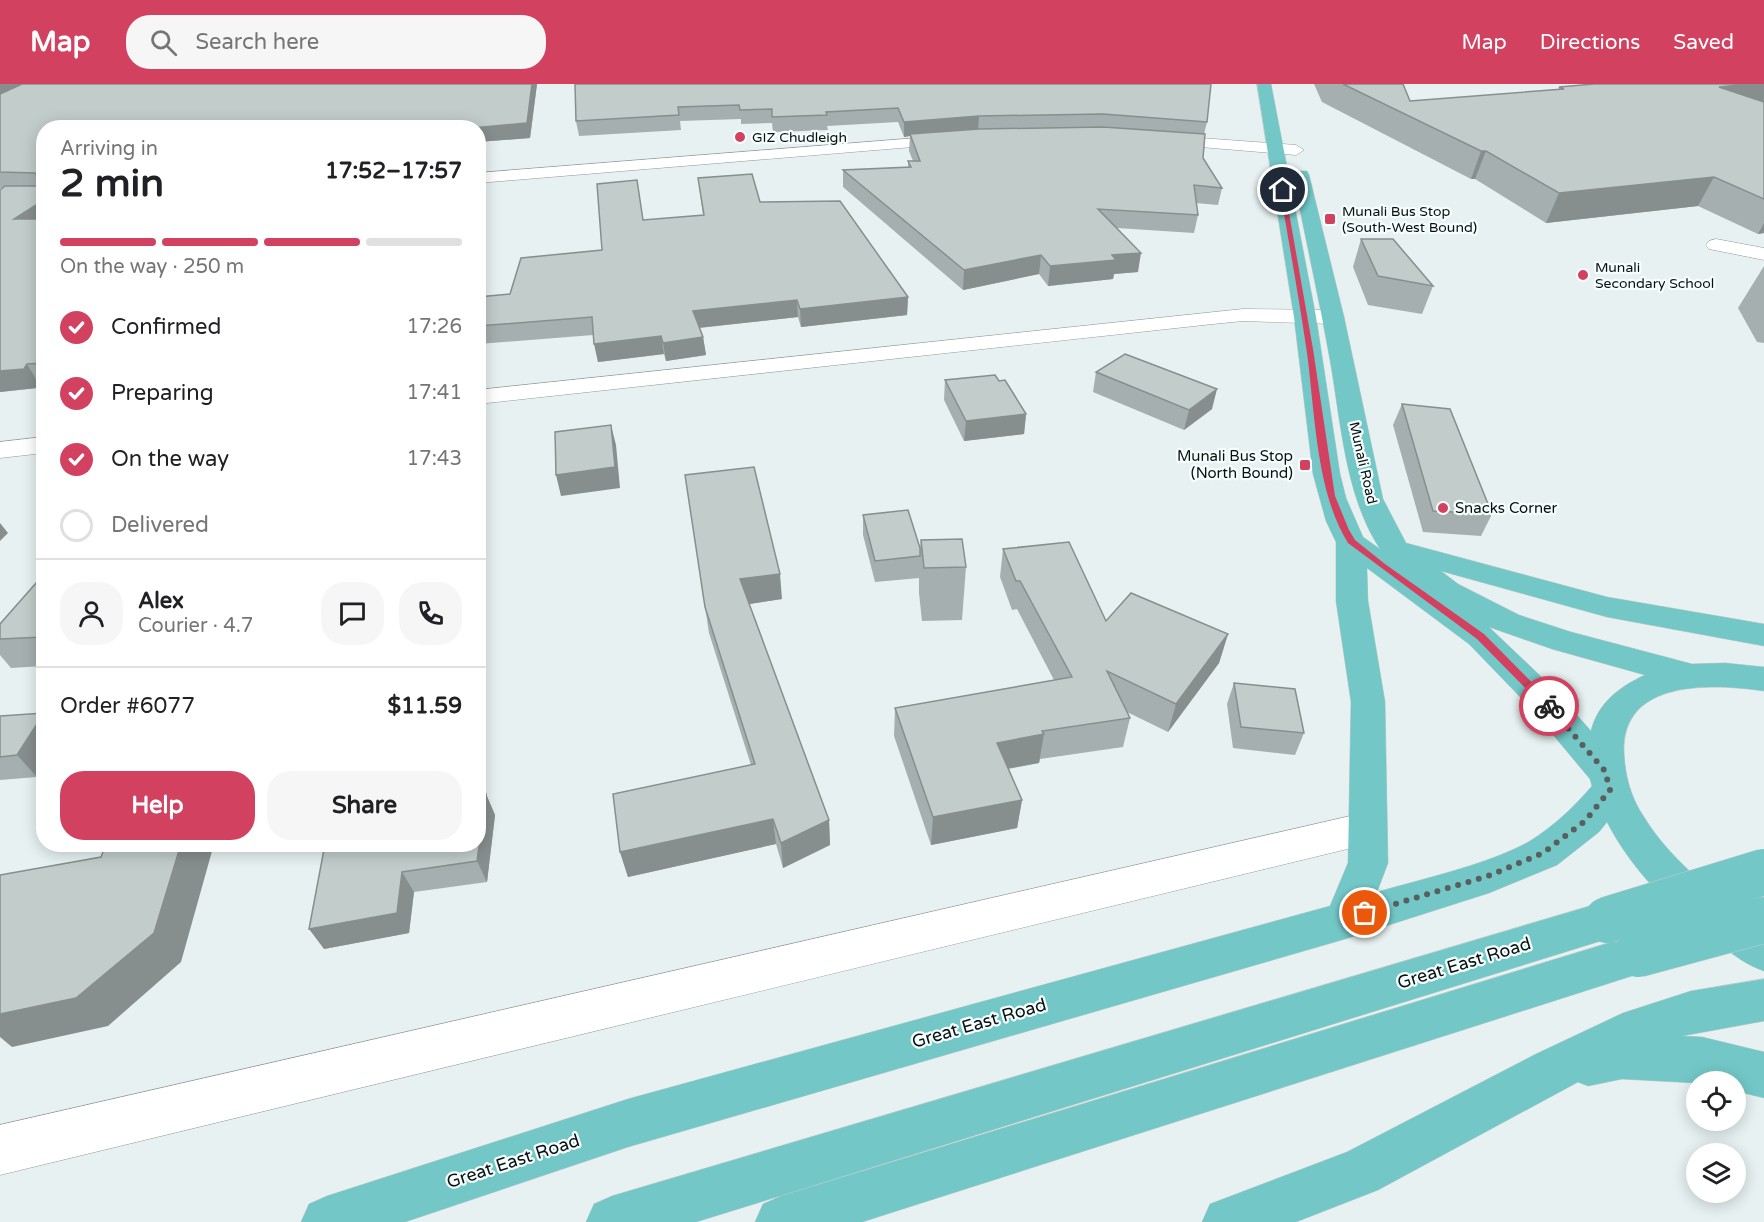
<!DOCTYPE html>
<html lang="en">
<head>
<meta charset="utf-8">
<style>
	body { margin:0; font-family:"Varela Round",sans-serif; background:#f6f6f6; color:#202124; height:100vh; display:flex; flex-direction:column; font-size:22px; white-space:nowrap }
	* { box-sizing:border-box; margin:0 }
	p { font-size:20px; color:#757577 }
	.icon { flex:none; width:33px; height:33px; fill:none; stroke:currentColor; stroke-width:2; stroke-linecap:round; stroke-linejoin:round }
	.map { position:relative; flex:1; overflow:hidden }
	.sheet { position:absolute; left:36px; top:36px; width:450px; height:732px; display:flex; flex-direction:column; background:#fff; border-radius:24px; box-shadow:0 3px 15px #0003 }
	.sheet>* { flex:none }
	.controls { position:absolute; left:1686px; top:987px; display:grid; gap:12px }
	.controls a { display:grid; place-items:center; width:60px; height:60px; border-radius:50%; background:#fff; box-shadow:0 3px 15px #0003; font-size:30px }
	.pin { position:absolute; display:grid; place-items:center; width:51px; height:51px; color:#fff; margin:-26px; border:3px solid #fff; border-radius:50%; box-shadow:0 2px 6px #0007 }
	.courier { position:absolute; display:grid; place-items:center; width:60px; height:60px; margin:-30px; border:4px solid #d24260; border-radius:50%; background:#fff; color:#222; box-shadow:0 2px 8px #0007 }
	.head em { font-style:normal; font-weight:700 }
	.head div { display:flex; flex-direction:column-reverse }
	.head { display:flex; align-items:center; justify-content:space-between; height:102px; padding:0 24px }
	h1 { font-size:39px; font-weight:700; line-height:45px }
	.bar { display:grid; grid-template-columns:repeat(4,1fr); gap:9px 6px; align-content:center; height:72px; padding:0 24px }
	.bar i { height:8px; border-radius:4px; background:#e0e0e0 }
	.bar .selected { background:#d24260 }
	.bar p { grid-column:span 4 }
	.line { display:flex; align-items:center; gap:15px; padding:0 24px; border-top:2px solid #e0e0e0 }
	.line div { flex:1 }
	.round { display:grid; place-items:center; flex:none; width:63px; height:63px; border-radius:24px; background:#f6f6f6 }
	ol { padding:0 24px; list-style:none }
	li { display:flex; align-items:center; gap:18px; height:66px }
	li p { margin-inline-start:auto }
	li .icon { padding:6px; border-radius:50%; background:#d24260; color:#fff; stroke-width:4 }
	li:last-child { color:#757577 }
	li i { width:33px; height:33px; border:3px solid #e0e0e0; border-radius:50% }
	.button { display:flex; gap:12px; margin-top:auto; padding:12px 24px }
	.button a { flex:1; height:69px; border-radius:24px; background:#d24260; color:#fff; font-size:24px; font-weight:700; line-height:69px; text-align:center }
	.button a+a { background:#f6f6f6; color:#202124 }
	header { display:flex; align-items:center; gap:36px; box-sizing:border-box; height:84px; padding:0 30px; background:#d24260; color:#fff }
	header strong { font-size:28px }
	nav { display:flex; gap:33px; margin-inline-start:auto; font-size:21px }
	.search { width:420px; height:54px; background:#f6f6f6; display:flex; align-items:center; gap:15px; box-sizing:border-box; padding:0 21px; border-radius:24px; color:#757577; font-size:22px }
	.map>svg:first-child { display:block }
</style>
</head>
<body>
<header>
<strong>Map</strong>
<div class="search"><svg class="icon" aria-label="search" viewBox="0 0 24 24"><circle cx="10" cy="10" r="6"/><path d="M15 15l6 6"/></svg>Search here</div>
<nav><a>Map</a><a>Directions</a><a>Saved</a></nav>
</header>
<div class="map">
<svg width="1764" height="1138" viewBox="0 0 1764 1138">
	<rect width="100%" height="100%" fill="#e7f1f1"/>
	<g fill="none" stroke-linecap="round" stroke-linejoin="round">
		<defs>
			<g id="minor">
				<polygon points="955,51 963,56 961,59 478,99 478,89"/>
				<polygon points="1159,51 1296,61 1304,66 1296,71 1153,59 1151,56"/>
				<polygon points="1716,155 1764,164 1764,176 1709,165 1706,161 1709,157"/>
				<polygon points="1243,225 1333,226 1341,228 1344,233 1341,238 1333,240 1243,237 1213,240 478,320 478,306"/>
				<polygon points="44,353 44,369 0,374 0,358"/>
				<polygon points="1368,728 1382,733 1387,744 1382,755 1368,760 0,1091 0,1041"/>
			</g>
			<g id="major">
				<path d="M1257,0h14l45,233 24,157 6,24 17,39 17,12c-35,-53 -39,-127 -50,-189 -11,-62 -25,-123 -37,-185l2,-4h12l2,4 35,142 39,182 23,44 201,54 157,27v22l-157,-29 -166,-46 17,13 61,31 52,17 121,32 33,-1 39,4v24c-50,-7 -143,-13 -140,62 1,23 7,45 20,64 29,47 75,80 120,111v43c-18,-6 -31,-17 -47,-28 -45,-33 -84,-71 -110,-121l-8,10 -42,33 -68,28 -144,46 -717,208 -223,75h-104l8,-18 18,-8 301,-97 702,-193 18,-43 3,-161 -15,-101v-59l-10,-21 -13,-47 -19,-157zM1367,484l102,76 60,62 61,73 2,7c-18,21 -38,40 -62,55 -40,23 -108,38 -153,51l11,-29 -3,-161 -17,-101zM1489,543l63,22 93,26c-24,11 -47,27 -54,56l-38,-43z"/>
				<polygon points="1607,817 1622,823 1628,836 1622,849 1607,855 696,1138 586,1138 594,1120 612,1112"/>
				<polygon points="1638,850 1653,856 1660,870 1653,884 1638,890 862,1138 755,1138 763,1120 781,1112"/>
				<polygon points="1764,895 1764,937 1682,952 1702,953 1764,968 1764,1014 1736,1007 1736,998 1696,999 1622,995 1588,1002 1578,998 1378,1106 1296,1138 1202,1138 1210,1120 1347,1068 1536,970 1623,929 1691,907"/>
			</g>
		</defs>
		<use href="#minor" stroke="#919b9a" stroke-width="1"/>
		<use href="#major" stroke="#cacaca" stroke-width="1"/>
		<use href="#minor" fill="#fff" fill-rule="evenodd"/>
		<use href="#major" fill="#73c8c7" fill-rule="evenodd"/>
		<defs>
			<g id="major-bridge">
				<polyline points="1607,836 1764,788"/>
				<polyline points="1638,870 1764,836"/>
			</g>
		</defs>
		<use href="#major-bridge" stroke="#cacaca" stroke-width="47" stroke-linecap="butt"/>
		<use href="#major-bridge" stroke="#73c8c7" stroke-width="46"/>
	</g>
	<g fill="#a6afaf">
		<polygon points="0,0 537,0 530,54 478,58 478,44 44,44 44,299 39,300 37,304 0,308 3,104 0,104"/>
		<polygon points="575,0 1211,0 1207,38 1204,50 1203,74 1222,104 1218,121 1196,119 1198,131 1194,149 1117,144 1138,188 1114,190 1113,195 1048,202 1039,190 963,206 843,103 843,86 908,83 908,77 913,77 909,67 910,52 904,53 898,38 827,42 828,46 773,48 772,39 741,40 741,35 680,37 681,46 579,52 576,37"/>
		<polygon points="1314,0 1403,0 1410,17 1558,6 1559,3 1764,0 1764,149 1758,150 1698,122 1546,139 1475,95 1471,95 1322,18"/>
		<polygon points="698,94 760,118 908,213 907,231 801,243 798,233 700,244 703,253 706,271 666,277 664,270 598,278 593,251 478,260 478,213 510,210 602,166 643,136 703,131"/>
		<polygon points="1361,155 1433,202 1422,230 1368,221 1353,183"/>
		<polygon points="1764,182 1764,259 1757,258 1738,224"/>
		<polygon points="1096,288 1212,325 1184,346 1093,308"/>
		<polygon points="945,296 999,297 1026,330 1024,350 964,357 944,316"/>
		<polygon points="1402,320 1492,430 1481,452 1423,448 1393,341"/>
		<polygon points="685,391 782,515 749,520 829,736 830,761 783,784 776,760 628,793 620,768 751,681 709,549"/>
		<polygon points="863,431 920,464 921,456 966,483 962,536 922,537 919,509 919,494 875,498 863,451"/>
		<polygon points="1003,465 1106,537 1228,550 1219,579 1168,648 1127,628 1130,634 1123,663 1040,675 1039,679 1008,685 1022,716 1017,744 931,761 894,652 895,624 1054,596 1017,525 1012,526 1000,493"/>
		<polygon points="44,490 44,582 11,584 0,571 0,540"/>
		<polygon points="1234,599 1304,649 1295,671 1233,664 1227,620"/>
		<polygon points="44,629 44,681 37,693 0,696 0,632"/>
		<polygon points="486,710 495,731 487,798 414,808 409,849 324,865 325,760"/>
	</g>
	<g fill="#878f8e">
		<polygon points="0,0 30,0 0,14"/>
		<polygon points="532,0 537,0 530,54 478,58 478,44 472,44"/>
		<polygon points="1749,0 1764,0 1764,22 1719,3"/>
		<polygon points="979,32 978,47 910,50 910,52 904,53 904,38"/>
		<polygon points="437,41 438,44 404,44"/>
		<polygon points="1481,67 1486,67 1475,95 1471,95"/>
		<polygon points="1714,93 1698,122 1546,139 1559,109"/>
		<polygon points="44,116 44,139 14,135"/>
		<polygon points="1764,139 1764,149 1758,150"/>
		<polygon points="1141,169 1138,188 1114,190 1113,195 1048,202 1050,182 1112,171"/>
		<polygon points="1041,171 1039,190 963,206 964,186"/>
		<polygon points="908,213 907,231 801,243 800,225"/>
		<polygon points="797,216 798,233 696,244 693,227"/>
		<polygon points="661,252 664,270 598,278 594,260"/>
		<polygon points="703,253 706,271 666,277 663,259"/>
		<polygon points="27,280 39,300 37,304 0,308 0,287"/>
		<polygon points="1217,305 1212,325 1184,346 1189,326"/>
		<polygon points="1026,330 1024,350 964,357 966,337"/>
		<polygon points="611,341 616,361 620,404 561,412 556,391"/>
		<polygon points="0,439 8,449 0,457"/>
		<polygon points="780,490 782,515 743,521 740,495"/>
		<polygon points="1228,550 1219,579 1168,648 1176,620"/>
		<polygon points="44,629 44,681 37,693 17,671"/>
		<polygon points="1044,650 1039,679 994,687 997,659"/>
		<polygon points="486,710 495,731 487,798 477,777"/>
		<polygon points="1022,716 1017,744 931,761 933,733"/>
		<polygon points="773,735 776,760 628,793 620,768"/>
		<polygon points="829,736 830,761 783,784 781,759"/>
		<polygon points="181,760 214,760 181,878 108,942 12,963 0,953 0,930"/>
		<polygon points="402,788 414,808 409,849 324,865 309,845"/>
	</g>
	<g fill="#c1cccb" stroke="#878f8e" stroke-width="1.5">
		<polygon points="22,0 532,0 527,39 472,44 437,44 437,41 404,44 44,44 44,116 14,135 44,135 44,279 27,280 24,285 0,287 0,106 5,102 37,102 37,91 35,89 0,88 0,10"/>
		<polygon points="575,0 1211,0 1207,38 1103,30 979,32 904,38 898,24 826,28 827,31 772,33 772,25 740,26 739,21 678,23 679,31 576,37"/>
		<polygon points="1343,0 1403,0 1410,17 1564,5 1559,3 1594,0 1749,0 1719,3 1764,18 1764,115 1714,93 1559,109 1486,67 1481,67"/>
		<polygon points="1103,43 1205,50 1203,74 1222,104 1194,101 1198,131 1098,125 1141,169 1112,171 1116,176 1050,182 1041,171 964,186 843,86 911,83 908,77 920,77 910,50 979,45"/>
		<polygon points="752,90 760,118 840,117 908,213 800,225 797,216 693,227 703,253 663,259 661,252 594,260 592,233 478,242 478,213 510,210 521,174 602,166 597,100 637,96 643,136 704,131 698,94"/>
		<polygon points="1361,155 1393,155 1433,202 1378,192"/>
		<polygon points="1125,270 1217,305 1189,326 1096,288"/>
		<polygon points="995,291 999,297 1005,296 1026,330 966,337 945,296"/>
		<polygon points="1402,320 1450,325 1492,430 1433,427"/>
		<polygon points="611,341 615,383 556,391 555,348"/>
		<polygon points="754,383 780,490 740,495 829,736 781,759 773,735 620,768 613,710 755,680 705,523 685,391"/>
		<polygon points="908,426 920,464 920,472 875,477 863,431"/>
		<polygon points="962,455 966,483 924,484 921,456"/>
		<polygon points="1069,458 1106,537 1131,509 1228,550 1176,620 1107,587 1130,634 1042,647 1044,650 997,659 1022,716 933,733 895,624 1072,593 1020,497 1016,497 1003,465"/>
		<polygon points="44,490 44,553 0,555 0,540"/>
		<polygon points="1234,599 1295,605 1304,649 1241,643"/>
		<polygon points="44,629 17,671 0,673 0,632"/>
		<polygon points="486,710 477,777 402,788 397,829 309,845 325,760 478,760 478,711"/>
		<polygon points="106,760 181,760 154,849 76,914 0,930 0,791 101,773"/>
	</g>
	<path fill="#d24260" d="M1283,104l2,2 28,159 22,147 14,34 6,10 30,24 99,70 68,69v5h-7l-68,-69 -129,-96c-32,-51 -33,-130 -41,-190 -8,-55 -18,-109 -27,-163z"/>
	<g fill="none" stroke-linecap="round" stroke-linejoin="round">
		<polyline stroke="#595e5e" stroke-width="6" stroke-dasharray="0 10.8" points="1365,829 1488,792 1543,769 1585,737 1610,706 1605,687 1549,622"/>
	</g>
	<g fill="#d24260" stroke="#f4fffe" stroke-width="2">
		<circle cx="740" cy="53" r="6"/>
		<rect x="1324" y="129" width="12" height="12" rx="3"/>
		<circle cx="1583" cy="191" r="6"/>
		<rect x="1299" y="375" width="12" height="12" rx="3"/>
		<circle cx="1443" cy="424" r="6"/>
	</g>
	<g text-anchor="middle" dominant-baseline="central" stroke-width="4.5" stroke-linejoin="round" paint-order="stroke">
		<g font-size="14" fill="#0c0f0f" stroke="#f4fffe" text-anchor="start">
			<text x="752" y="53">GIZ Chudleigh</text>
			<text x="1342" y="127">Munali Bus Stop<tspan x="1342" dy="16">(South-West Bound)</tspan></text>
			<text x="1595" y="183">Munali<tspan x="1595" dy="16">Secondary School</tspan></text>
		</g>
		<g font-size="14" fill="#0c0f0f" stroke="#f4fffe">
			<text transform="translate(1363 379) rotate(77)">Munali Road</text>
		</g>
		<g font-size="15" fill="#0c0f0f" stroke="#f4fffe" text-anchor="end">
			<text x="1293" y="372">Munali Bus Stop<tspan x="1293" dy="17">(North Bound)</tspan></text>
			<text x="1455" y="424" text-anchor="start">Snacks Corner</text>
		</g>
		<g font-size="18" fill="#0c0f0f" stroke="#f4fffe">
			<text transform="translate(1464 879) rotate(-17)">Great East Road</text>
			<text transform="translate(979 939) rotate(-16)">Great East Road</text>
			<text transform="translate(513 1077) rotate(-18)">Great East Road</text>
		</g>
	</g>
</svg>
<div class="controls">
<a><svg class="icon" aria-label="locate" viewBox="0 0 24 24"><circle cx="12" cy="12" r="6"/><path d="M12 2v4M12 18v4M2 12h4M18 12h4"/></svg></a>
<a><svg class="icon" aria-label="layers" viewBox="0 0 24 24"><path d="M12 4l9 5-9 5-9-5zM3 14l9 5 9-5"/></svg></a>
</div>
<div class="pin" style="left:1365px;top:829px;background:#ea580c"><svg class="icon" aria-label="bag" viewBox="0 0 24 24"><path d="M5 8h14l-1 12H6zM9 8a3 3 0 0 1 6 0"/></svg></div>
<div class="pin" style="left:1283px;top:106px;background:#1f2937"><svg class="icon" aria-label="home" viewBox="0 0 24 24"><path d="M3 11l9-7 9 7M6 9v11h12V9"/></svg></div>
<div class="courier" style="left:1549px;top:622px"><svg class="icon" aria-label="bike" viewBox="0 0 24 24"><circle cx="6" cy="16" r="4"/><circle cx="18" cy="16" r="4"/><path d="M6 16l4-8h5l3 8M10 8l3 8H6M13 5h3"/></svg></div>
<section class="sheet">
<div class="head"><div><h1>2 min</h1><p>Arriving in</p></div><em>17:52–17:57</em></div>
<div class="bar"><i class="selected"></i><i class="selected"></i><i class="selected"></i><i></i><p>On the way · 250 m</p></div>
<ol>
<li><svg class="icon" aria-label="check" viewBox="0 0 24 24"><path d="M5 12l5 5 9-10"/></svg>Confirmed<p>17:26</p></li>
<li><svg class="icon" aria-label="check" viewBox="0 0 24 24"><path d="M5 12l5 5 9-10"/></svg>Preparing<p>17:41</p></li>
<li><svg class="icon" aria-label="check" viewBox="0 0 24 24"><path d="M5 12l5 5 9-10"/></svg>On the way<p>17:43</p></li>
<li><i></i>Delivered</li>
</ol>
<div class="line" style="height:108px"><a class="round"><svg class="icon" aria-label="person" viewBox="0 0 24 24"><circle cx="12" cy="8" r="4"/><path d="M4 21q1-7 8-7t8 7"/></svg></a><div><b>Alex</b><p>Courier · 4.7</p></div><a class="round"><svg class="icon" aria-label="chat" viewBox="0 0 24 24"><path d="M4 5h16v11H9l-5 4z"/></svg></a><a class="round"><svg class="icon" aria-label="phone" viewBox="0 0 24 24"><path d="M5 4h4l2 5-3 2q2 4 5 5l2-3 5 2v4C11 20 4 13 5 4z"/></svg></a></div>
<div class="line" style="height:78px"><div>Order #6077</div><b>$11.59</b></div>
<div class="button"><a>Help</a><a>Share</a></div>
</section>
</div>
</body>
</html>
